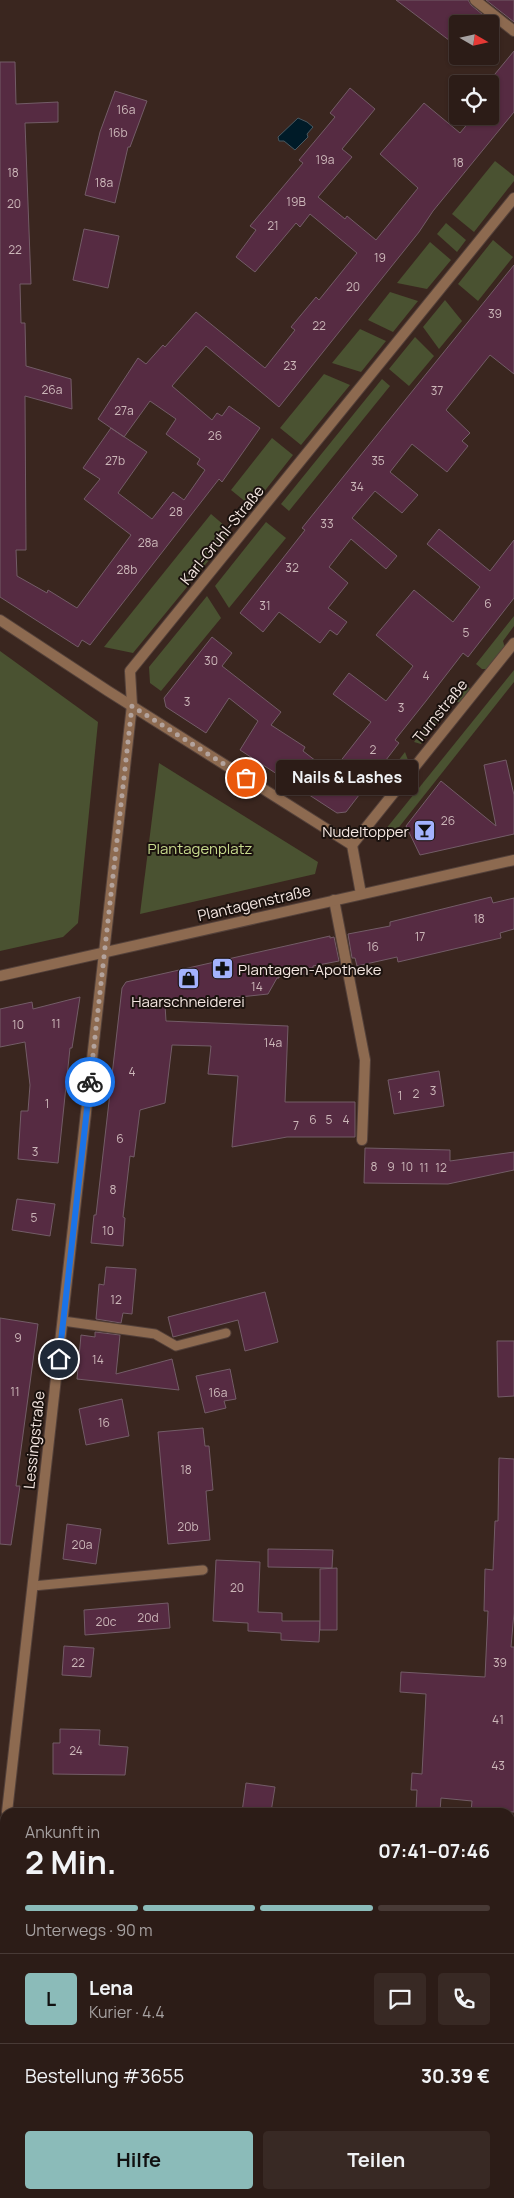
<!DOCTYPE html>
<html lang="de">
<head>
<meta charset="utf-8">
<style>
	body { margin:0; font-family:Manrope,sans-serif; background:#382924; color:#f1f3f6; height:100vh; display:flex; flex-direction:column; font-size:19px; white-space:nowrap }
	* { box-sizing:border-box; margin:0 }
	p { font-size:16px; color:#a6a1a1 }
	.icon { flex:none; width:28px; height:28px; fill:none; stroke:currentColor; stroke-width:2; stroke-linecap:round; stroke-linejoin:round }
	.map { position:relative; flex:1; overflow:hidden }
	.side { position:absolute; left:0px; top:1808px; width:515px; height:391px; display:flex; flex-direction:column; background:#2c1c17; border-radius:15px 15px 0 0; box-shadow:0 1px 4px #0004,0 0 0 1px #483a36 }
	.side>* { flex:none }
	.needle { width:32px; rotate:99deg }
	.controls { position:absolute; left:449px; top:15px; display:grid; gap:10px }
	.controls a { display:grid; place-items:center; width:50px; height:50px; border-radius:5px; background:#2c1c17; box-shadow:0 1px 4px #0004,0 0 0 1px #483a36; font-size:25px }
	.pin { position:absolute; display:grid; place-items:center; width:42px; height:42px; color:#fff; margin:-21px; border:2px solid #fff; border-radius:50%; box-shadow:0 1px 5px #0007 }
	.courier { position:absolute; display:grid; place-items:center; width:50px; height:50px; margin:-25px; border:4px solid #1a73e8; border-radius:50%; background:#fff; color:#222; box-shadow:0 1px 6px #0007 }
	.bubble { position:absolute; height:35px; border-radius:5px; background:#2c1c17; box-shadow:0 1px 4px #0004,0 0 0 1px #483a36; font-size:16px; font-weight:700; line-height:35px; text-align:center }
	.headline em { font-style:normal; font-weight:700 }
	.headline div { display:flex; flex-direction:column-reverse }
	.headline { display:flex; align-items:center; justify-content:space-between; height:85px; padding:0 25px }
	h1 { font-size:32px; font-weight:700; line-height:38px }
	.bar { display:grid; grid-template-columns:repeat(4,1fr); gap:8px 5px; align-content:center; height:60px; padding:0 25px }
	.bar i { height:6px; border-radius:4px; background:#483a36 }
	.bar .on { background:#8bbbb9 }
	.bar p { grid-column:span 4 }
	.line { display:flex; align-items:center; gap:12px; padding:0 25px; border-top:1px solid #483a36 }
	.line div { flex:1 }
	.round { display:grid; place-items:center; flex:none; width:52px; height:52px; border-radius:5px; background:#382924 }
	.action { display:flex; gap:10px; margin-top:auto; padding:10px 25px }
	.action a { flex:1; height:58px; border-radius:5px; background:#8bbbb9; color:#111; font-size:20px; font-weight:700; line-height:58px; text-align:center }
	.action a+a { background:#382924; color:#f1f3f6 }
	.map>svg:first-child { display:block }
</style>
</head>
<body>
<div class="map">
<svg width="514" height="2198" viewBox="0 0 514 2198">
	<rect width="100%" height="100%" fill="#3a261f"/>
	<g fill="#4a5231">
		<polygon points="495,161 514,176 514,181 474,232 452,214"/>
		<polygon points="446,223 466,240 457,252 437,234"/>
		<polygon points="493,240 513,257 478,301 458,284"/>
		<polygon points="430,242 451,260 427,289 397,283"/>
		<polygon points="390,292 418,301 393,332 368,320"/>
		<polygon points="445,300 462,321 439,349 423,327"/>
		<polygon points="360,329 386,341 361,372 332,363"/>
		<polygon points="415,337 434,356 409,386 389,369"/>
		<polygon points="324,374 350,385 301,445 280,428"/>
		<polygon points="382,379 390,386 289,511 281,504"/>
		<polygon points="272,438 293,455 252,507 231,490"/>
		<polygon points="211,514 232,532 133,653 104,647"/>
		<polygon points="266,522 286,538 229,608 215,586"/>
		<polygon points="207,596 221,618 161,691 150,683 149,667"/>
		<polygon points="514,616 514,626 503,641 505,648 488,669 482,669 476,664"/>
		<polygon points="0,651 98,722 78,923 63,937 0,951"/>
		<polygon points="514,670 514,682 388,841 381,835"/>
		<polygon points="462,680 471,690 462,702 454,702 421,744 414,742"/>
		<polygon points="405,752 408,760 388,785 381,783"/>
		<polygon points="159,763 318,862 315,874 140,914"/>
	</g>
	<polygon fill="#001b28" stroke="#495860" points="298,118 307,122 313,127 307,134 308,137 295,150 284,141 279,141 278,137"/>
	<g fill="#562b42" stroke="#735c67">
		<polygon points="396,0 468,0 471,5 494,24 458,24 458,47"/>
		<polygon points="486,0 514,0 514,22"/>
		<polygon points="514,51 514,112 433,211 419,232 279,407 206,346 172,386 212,420 217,413 222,416 229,406 260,428 222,482 219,479 90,645 82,640 78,647 0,597 0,62 15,62 16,104 58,102 58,122 25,123 31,284 20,284 21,323 25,323 26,366 71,379 72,409 25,396 26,550 16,550 17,576 47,593 48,590 77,608 131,535 84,499 100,479 83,468 111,428 147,452 118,493 152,519 173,492 184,500 205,470 197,464 200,459 166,434 176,419 150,401 124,437 98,419 138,358 146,364 163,345 165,347 196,312 265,368 295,330 291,327 316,297 319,300 357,253 310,214 300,227 296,223 255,272 236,257 256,230 250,226 303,163 299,160 335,117 330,113 350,88 375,109 342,149 352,157 318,197 345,219 347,216 376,240 418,188 380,154 424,103 460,133 474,116 490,116 490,80"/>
		<polygon points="115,91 147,101 130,147 128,147 115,203 85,195 100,132"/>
		<polygon points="84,229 119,236 108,288 73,280"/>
		<polygon points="514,265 514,374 490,355 446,410 470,433 462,441 468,446 447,472 412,444 390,472 418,495 402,513 375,491 352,518 397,556 386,569 351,539 329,567 348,583 328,608 347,622 337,635 330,630 320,643 279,612 263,632 240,613 305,530 302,528"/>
		<polygon points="439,529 490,571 514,540 514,598 468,657 463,653 426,701 395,740 399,743 346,812 337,813 240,750 258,721 229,698 206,733 166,707 164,698 212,637 232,653 222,666 281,712 271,725 305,747 303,751 329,771 337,761 339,763 371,722 333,694 349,673 386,701 413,666 376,635 414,590 453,622 480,587 427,544"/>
		<polygon points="506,760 514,795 514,834 420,855 406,826 441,781 496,826 484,765"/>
		<polygon points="491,897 493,903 514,898 514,929 500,933 501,938 398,962 397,957 357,966 355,958 352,958 348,934 390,926 390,922"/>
		<polygon points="330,936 330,938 334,937 339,961 313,966 313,968 309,968 309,974 279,975 279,978 277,978 268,994 165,1005 166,1021 288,1026 285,1102 355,1102 355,1137 287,1137 232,1147 238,1076 208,1074 211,1046 172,1045 165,1103 140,1110 134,1157 130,1156 123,1217 125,1218 123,1246 91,1243 94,1215 96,1215 122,988 126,982"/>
		<polygon points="80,997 72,1048 70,1048 58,1163 18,1159 21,1111 28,1111 30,1085 25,1042 0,1047 0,1009 32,1002 33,1009"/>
		<polygon points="439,1071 444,1106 394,1114 388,1080"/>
		<polygon points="365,1148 450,1150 450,1161 514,1152 514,1170 448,1184 364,1183"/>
		<polygon points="17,1199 55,1204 50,1236 12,1230"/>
		<polygon points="106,1267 136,1269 132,1314 123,1313 121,1323 96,1319 99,1284 104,1285"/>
		<polygon points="265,1292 278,1342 245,1351 238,1320 173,1337 168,1317"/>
		<polygon points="0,1318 38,1324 16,1486 20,1486 11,1545 0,1544"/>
		<polygon points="95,1332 120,1335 116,1374 172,1359 179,1390 77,1379 81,1335 95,1337"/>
		<polygon points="497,1341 514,1341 514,1396 498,1397"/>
		<polygon points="230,1369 236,1399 224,1401 226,1408 205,1413 196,1376"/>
		<polygon points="122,1399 129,1436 86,1445 79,1409"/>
		<polygon points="203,1428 205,1446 209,1446 213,1490 206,1491 210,1540 168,1544 158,1432"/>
		<polygon points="499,1458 514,1459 514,1613 511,1647 514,1647 514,1812 471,1812 472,1801 441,1798 440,1811 416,1809 417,1790 411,1790 412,1773 422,1774 426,1694 400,1692 401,1672 485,1677 488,1611 484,1611 485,1569 493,1570 495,1521 498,1521"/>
		<polygon points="67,1524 101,1529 96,1564 63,1559"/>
		<polygon points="268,1549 333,1550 332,1568 268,1567"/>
		<polygon points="216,1560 260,1562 258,1612 282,1613 282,1621 320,1621 319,1642 281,1640 281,1633 248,1631 248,1623 213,1621"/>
		<polygon points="337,1568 337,1630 320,1630 320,1569"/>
		<polygon points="168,1603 170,1628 85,1635 84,1610"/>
		<polygon points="64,1646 94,1648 91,1677 62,1675"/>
		<polygon points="60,1729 100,1730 99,1745 128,1747 125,1775 53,1774 53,1743 60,1743"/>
		<polygon points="246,1783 275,1787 271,1812 242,1812"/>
	</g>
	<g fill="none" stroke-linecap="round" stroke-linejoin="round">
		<defs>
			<g id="service">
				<polyline points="63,1321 155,1334 176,1346 226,1333"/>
				<polyline points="33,1586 203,1570"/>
			</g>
			<g id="minor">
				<polyline points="475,0 514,31"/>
				<polyline points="0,620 108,691 352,845 361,894"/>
				<polyline points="352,845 514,643"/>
				<polyline points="334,900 365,1060 362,1140"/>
				<polyline points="7,1812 132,705 130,671 514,198"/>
				<polyline points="0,1877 5,1833"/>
				<polyline points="0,1904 5,1905"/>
				<polyline points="510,1977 514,1977"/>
				<polyline points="510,2171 514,2128"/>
				<polyline points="508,2198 508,2194"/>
			</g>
			<polyline id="tertiary" points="0,976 514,860"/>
		</defs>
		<use href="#service" stroke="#54413a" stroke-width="11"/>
		<use href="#minor" stroke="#54413a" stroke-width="12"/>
		<use href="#tertiary" stroke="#54413a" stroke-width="12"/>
		<use href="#service" stroke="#8d6a50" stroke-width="9"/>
		<use href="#minor" stroke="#8d6a50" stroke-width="10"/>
		<use href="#tertiary" stroke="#8d6a50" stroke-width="10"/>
	</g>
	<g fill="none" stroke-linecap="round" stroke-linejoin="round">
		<polyline stroke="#b3a39d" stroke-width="5" stroke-dasharray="0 9" points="90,1082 132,706 246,778"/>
		<polyline stroke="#1a73e8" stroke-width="6" points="59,1359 90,1082"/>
	</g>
	<defs>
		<symbol id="bar-square" viewBox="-11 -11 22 22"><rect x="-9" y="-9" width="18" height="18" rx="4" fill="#a3b2fd" stroke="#1b120e"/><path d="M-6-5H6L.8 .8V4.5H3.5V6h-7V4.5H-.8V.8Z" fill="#111"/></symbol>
		<symbol id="pharmacy-square" viewBox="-11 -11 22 22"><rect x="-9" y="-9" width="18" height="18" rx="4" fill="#a3b2fd" stroke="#1b120e"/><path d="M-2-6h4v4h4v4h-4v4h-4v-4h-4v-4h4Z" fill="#111"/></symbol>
		<symbol id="shop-square" viewBox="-11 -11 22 22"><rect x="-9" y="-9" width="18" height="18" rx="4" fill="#a3b2fd" stroke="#1b120e"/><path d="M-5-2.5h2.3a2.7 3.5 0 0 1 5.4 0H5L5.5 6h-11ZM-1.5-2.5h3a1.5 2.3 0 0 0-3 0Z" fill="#111"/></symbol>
	</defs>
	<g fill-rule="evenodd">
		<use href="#bar-square" x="412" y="818" width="25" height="25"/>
		<use href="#pharmacy-square" x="210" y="956" width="25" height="25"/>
		<use href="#shop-square" x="176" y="966" width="25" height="25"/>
	</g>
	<g text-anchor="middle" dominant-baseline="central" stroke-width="4" stroke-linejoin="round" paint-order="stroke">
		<g font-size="12" fill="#ccb7b9">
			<text x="126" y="109">16a</text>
			<text x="118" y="132">16b</text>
			<text x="325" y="159">19a</text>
			<text x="458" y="162">18</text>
			<text x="13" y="172">18</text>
			<text x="104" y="182">18a</text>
			<text x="296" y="201">19B</text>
			<text x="14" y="203">20</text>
			<text x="273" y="225">21</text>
			<text x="15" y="249">22</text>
			<text x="380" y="257">19</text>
			<text x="353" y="286">20</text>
			<text x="495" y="313">39</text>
			<text x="319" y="325">22</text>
			<text x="290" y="365">23</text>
			<text x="52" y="389">26a</text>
			<text x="437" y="390">37</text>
			<text x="124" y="410">27a</text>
			<text x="215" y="435">26</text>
			<text x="115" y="460">27b</text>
			<text x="378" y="460">35</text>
			<text x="357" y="486">34</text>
			<text x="176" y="511">28</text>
			<text x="327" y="523">33</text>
			<text x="148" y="542">28a</text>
			<text x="292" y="567">32</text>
			<text x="127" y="569">28b</text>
			<text x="488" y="603">6</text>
			<text x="265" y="605">31</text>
			<text x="466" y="632">5</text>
			<text x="211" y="660">30</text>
			<text x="426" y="675">4</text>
			<text x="187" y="701">3</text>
			<text x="401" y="707">3</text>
			<text x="373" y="749">2</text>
			<text x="448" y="820">26</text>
			<text x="479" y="918">18</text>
			<text x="420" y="936">17</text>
			<text x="373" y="946">16</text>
			<text x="257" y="986">14</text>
			<text x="56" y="1023">11</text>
			<text x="18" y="1024">10</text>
			<text x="273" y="1042">14a</text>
			<text x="132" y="1071">4</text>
			<text x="433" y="1090">3</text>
			<text x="416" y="1093">2</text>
			<text x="400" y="1095">1</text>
			<text x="47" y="1103">1</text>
			<text x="313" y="1119">6</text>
			<text x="329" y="1119">5</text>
			<text x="346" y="1119">4</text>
			<text x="296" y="1125">7</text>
			<text x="120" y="1138">6</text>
			<text x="35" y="1151">3</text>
			<text x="374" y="1166">8</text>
			<text x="391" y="1166">9</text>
			<text x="407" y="1166">10</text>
			<text x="424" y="1167">11</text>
			<text x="441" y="1167">12</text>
			<text x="113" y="1189">8</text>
			<text x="34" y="1217">5</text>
			<text x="108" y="1230">10</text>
			<text x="116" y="1299">12</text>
			<text x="18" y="1337">9</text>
			<text x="98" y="1359">14</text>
			<text x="15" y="1391">11</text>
			<text x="218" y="1392">16a</text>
			<text x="104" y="1422">16</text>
			<text x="186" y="1469">18</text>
			<text x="188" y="1526">20b</text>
			<text x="82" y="1544">20a</text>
			<text x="237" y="1587">20</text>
			<text x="148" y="1617">20d</text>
			<text x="106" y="1621">20c</text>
			<text x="78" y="1662">22</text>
			<text x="500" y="1662">39</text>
			<text x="498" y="1719">41</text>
			<text x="76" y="1750">24</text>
			<text x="498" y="1765">43</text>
		</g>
		<g font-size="15" fill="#f4e6e1" stroke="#1b120e">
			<text transform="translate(222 535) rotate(-51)">Karl-Gruhl-Straße</text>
			<text transform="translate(440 711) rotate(-51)">Turnstraße</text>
			<text transform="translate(254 903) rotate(-13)">Plantagenstraße</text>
			<text transform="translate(34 1440) rotate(-84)">Lessingstraße</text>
		</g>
		<g font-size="15" fill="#f4e6e1" stroke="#1b120e" text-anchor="end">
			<text x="409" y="831">Nudeltopper</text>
			<text x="238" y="969" text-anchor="start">Plantagen-Apotheke</text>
			<text x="188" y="1001" text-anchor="middle">Haarschneiderei</text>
		</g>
		<g font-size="15" fill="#c7da8d" stroke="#1b120e">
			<text x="200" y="848">Plantagenplatz</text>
		</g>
	</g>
</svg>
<div class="controls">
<a><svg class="needle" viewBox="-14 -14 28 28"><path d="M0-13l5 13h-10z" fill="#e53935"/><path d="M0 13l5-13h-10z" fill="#a6a1a1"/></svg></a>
<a><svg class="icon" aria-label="locate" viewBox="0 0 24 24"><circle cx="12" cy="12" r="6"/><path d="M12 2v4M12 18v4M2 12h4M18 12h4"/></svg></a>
</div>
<div class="pin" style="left:246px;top:778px;background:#ea580c"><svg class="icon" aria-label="bag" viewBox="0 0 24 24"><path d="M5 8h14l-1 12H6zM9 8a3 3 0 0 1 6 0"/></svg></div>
<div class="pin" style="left:59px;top:1359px;background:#1f2937"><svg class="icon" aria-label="home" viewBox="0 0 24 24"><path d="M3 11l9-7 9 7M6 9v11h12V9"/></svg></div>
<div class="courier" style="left:90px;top:1082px"><svg class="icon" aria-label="bike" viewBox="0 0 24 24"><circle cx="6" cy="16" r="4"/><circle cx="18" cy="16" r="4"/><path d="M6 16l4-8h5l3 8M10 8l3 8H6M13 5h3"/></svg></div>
<div class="bubble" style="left:276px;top:760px;width:142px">Nails &amp; Lashes</div>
<section class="side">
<div class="headline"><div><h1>2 Min.</h1><p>Ankunft in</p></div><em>07:41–07:46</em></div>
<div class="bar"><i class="on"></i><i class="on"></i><i class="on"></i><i></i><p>Unterwegs · 90 m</p></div>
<div class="line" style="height:90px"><b class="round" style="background:#8bbbb9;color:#111">L</b><div><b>Lena</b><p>Kurier · 4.4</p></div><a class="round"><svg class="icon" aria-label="chat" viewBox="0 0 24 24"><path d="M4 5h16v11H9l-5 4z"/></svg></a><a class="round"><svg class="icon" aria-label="phone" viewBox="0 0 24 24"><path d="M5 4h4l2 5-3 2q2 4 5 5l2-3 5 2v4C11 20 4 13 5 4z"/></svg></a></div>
<div class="line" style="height:65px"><div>Bestellung #3655</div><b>30.39 €</b></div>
<div class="action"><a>Hilfe</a><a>Teilen</a></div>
</section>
</div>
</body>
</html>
